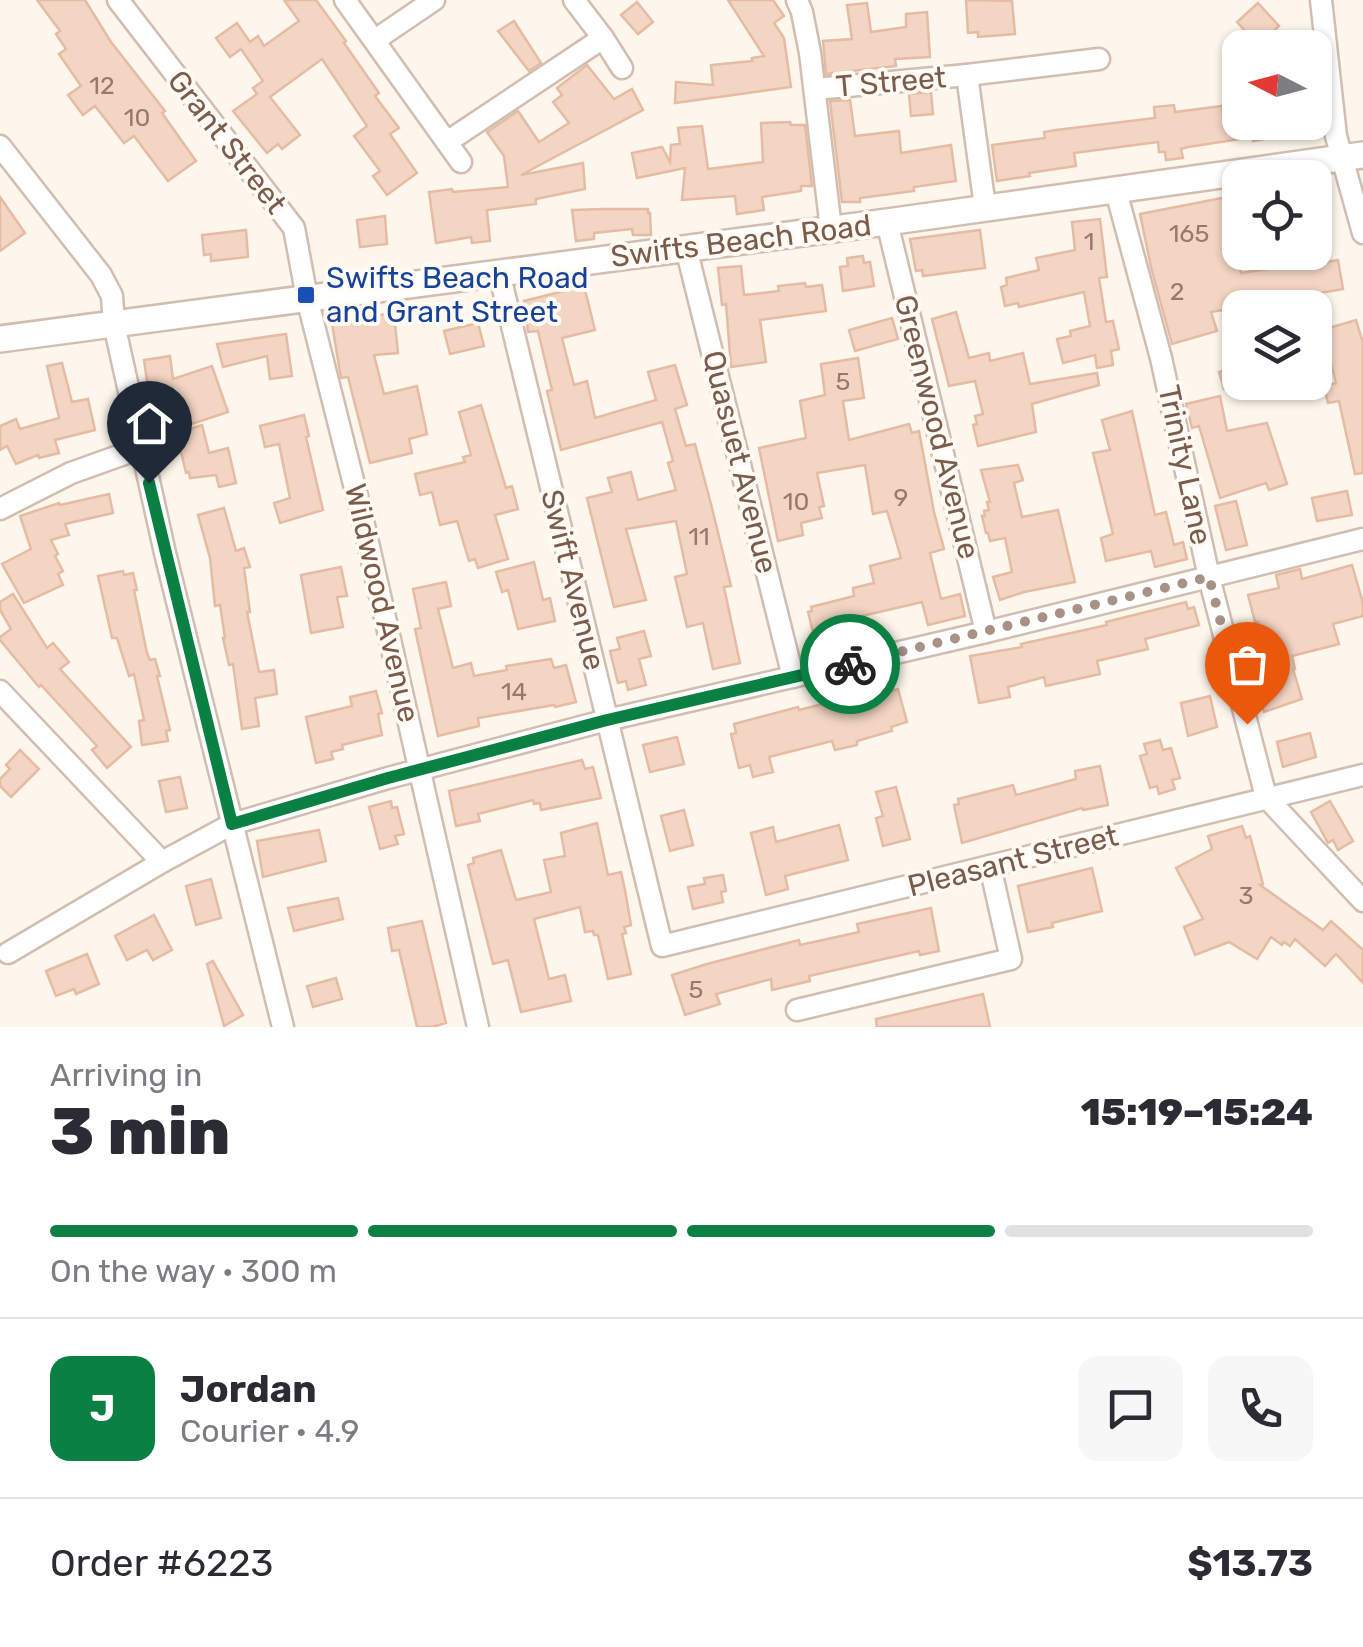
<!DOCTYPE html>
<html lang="en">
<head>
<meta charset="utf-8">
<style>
	body { margin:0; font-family:Rubik,sans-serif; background:#f7f7f7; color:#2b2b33; height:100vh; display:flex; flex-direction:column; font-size:38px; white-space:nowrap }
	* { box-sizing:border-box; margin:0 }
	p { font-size:32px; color:#7c7c81 }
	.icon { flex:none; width:55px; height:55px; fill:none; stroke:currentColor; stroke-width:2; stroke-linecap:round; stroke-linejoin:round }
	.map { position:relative; height:1027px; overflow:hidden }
	.drawer { display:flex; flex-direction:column; background:#fff; flex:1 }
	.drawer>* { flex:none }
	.needle { width:65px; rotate:276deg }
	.controls { position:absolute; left:1222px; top:30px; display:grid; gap:20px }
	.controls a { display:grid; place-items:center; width:110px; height:110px; border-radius:20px; background:#fff; box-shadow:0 2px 8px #0004; font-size:50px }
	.pin { position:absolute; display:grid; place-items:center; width:85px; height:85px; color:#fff; margin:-102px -42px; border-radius:50% 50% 50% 0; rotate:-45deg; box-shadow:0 0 10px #0007 }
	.pin .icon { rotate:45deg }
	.courier { position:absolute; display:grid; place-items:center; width:100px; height:100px; margin:-50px; border:8px solid #0b8043; border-radius:50%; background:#fff; color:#222; box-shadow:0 2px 12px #0007 }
	.summary em { font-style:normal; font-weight:800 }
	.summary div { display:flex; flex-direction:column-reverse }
	.summary { display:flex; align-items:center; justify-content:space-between; height:170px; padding:0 50px }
	h1 { font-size:65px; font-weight:800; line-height:75px }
	.bar { display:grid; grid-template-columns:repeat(4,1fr); gap:15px 10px; align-content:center; height:120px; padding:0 50px }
	.bar i { height:12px; border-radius:8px; background:#e1e1e2 }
	.bar .active { background:#0b8043 }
	.bar p { grid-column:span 4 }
	.line { display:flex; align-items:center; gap:25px; padding:0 50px; border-top:2px solid #e1e1e2 }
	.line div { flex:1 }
	.round { display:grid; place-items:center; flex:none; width:105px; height:105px; border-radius:20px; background:#f7f7f7 }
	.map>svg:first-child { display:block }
</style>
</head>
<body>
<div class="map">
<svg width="1363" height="1027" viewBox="0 0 1363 1027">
	<rect width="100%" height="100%" fill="#fdf6ec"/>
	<g fill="#f3d5c3" stroke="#e6bba3" stroke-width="2.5">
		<polygon points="37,0 85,0 111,42 165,111 162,113 196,161 168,181 134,136 124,143 95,106 83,115 68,95 81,86 59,54 66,49 56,34 60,31"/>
		<polygon points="284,0 316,0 346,41 344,43 379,93 375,96 399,128 390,134 417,173 387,195 373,176 380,171 354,136 367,126 322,59 270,97 300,135 282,149 278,144 267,153 233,111 257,94 253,88 263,81 241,49 230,57 216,38 237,23 250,42 258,36 264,46 299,21"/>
		<polygon points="728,0 773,0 784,16 774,23 784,38 791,87 675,103 676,82 713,85 711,65 752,61 752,58 764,56"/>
		<polygon points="966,0 1012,1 1015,34 978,37 978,32 968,33"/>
		<polygon points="637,2 653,22 638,34 621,15"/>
		<polygon points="867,3 871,32 906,27 906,14 927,12 930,57 895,59 896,66 826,74 823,41 852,39 847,5"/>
		<polygon points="1258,3 1279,26 1258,45 1237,22"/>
		<polygon points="514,21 541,63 529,71 498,31"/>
		<polygon points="587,65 614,99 632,89 643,110 521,175 583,163 585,189 536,199 536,204 487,210 490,241 472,243 471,237 436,243 429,192 452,189 453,192 508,187 504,156 487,132 518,111 539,142 569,123 553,102 562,95 557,88"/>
		<polygon points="931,92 933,114 911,116 909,94"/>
		<polygon points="850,100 855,136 899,131 901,153 951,145 956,181 914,187 914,191 860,198 860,202 842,202 830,101"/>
		<polygon points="1174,105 1175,112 1222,106 1224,122 1303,122 1304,132 1253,141 1253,137 1188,147 1181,149 1183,158 1166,160 1165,152 1159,152 1158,142 1074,153 1076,166 1029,173 1030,176 997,181 992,145 1045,138 1044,132 1056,130 1155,118 1154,107"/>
		<polygon points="790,122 791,125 805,125 812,186 801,186 801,191 762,197 764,210 737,214 735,196 682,200 685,168 637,178 632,153 662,147 670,162 671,145 680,144 678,128 702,126 708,169 763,162 761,123"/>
		<polygon points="0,197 25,233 0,251"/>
		<polygon points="1227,197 1241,273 1274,268 1273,261 1325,252 1326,262 1338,260 1343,289 1298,297 1302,308 1235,308 1211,312 1217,331 1172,344 1151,267 1140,214"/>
		<polygon points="603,209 648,209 648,213 650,213 651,235 633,235 632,229 594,233 594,239 576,241 572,210"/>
		<polygon points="385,216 387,244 360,247 357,220"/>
		<polygon points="1100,219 1107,277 1099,278 1106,322 1113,321 1119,349 1111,351 1113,365 1097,368 1095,355 1063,363 1057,339 1071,336 1070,331 1090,326 1084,292 1019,307 1018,303 1005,306 1001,287 1007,285 1006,278 1039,270 1036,258 1075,250 1072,222"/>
		<polygon points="246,230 248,257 211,261 211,254 204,255 202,235"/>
		<polygon points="980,230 985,268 923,276 922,270 916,271 910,239"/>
		<polygon points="863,256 864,263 870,262 874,286 843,291 840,267 848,266 847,258"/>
		<polygon points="741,266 744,295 779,291 778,286 805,283 806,287 822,285 826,311 760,320 766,362 731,367 726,304 722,305 718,268"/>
		<polygon points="584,286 595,330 562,338 574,385 587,381 595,418 656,400 648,372 675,365 687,405 675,409 686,446 695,444 711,504 731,586 724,587 740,663 713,669 703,623 687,627 675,577 687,574 676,521 626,529 646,600 614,607 587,498 612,492 608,478 631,472 638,500 676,490 668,463 673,461 662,422 561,450 547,391 552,390 538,331 528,332 524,301"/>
		<polygon points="956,312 969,358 989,353 990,361 1023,353 1030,384 1097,373 1099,385 1032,404 1036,432 978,446 973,425 977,424 975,416 983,414 975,381 949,386 932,319"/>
		<polygon points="394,314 398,353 374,355 384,394 417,386 427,434 409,439 412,453 370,463 348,377 341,378 332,324 376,318 375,315"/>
		<polygon points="892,318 898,339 855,351 849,330"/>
		<polygon points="1356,320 1363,343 1363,473 1355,474 1339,401 1328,403 1324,386 1336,383 1327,347 1320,349 1315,332"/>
		<polygon points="478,323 484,346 450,354 444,331"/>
		<polygon points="286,334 292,376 270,379 267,356 223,367 217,344"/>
		<polygon points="170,356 173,379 212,366 228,412 192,424 183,398 150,402 144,360"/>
		<polygon points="858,358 864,398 843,401 849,440 909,424 912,433 919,431 934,512 944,549 930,553 941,599 960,594 965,616 928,625 922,602 845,620 848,636 816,644 808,612 812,611 811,607 854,596 853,588 874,583 870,566 901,558 887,511 873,514 865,465 817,473 824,506 819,507 822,518 801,523 803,535 778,541 759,448 806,438 800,401 825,395 821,364"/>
		<polygon points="62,363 72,402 88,399 95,430 55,440 59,453 39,458 38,455 16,464 7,446 0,450 0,426 16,419 20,429 59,418 47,366"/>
		<polygon points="1239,366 1240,382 1244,383 1224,389 1219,372"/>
		<polygon points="1220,396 1227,431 1267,423 1287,484 1269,490 1266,483 1220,498 1199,426 1192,428 1186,404"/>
		<polygon points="481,405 506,488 512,486 518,509 495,515 508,559 478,568 475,559 469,561 457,521 440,525 432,492 420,495 415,474 465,462 463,457 471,455 459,412"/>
		<polygon points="1132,411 1155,515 1166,512 1174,545 1183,542 1187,559 1155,567 1151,551 1106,561 1101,538 1113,534 1093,453 1110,450 1102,420"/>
		<polygon points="304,415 309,436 306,437 323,510 280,523 274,503 290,498 279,444 265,447 260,426"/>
		<polygon points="202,425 209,453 228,448 236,483 219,487 216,475 190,478 189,472 186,473 178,439 182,438 180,432"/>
		<polygon points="1018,465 1023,480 1014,483 1022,517 1058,510 1075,582 1024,592 1000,600 993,577 1012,572 1005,538 990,541 988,533 986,533 982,516 985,516 984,511 989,510 987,502 990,502 981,470"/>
		<polygon points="1347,491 1352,515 1317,521 1312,498"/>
		<polygon points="109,494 113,513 65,524 69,535 51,540 58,554 55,556 63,571 58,574 63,585 24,603 2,564 31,549 20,516 59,503 60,505"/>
		<polygon points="1236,501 1247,545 1226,550 1215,506"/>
		<polygon points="224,508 236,551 244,548 250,567 244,568 250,612 247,612 259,672 274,670 277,694 255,698 259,726 242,729 233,664 229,665 223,638 225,638 220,605 215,606 210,558 198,515"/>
		<polygon points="534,562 543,600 550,598 555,621 518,629 508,590 502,592 496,572"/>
		<polygon points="1352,565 1363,603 1363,616 1333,624 1339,644 1292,656 1295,669 1293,669 1302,699 1264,712 1258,691 1270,687 1264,659 1268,658 1258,622 1255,622 1248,595 1279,588 1276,575 1300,569 1302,579"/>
		<polygon points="341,567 347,596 337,597 343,627 311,633 301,575"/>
		<polygon points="123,571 124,575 133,573 137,590 134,590 147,653 150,660 155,659 160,676 157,676 170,730 166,731 168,741 142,745 139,721 144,720 134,674 129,676 117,638 112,638 98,576"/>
		<polygon points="446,582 451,606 438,609 453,668 471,663 474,676 507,670 506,666 551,659 554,668 566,665 576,702 555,707 554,705 478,718 479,726 438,736 415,629 421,628 413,589"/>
		<polygon points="13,594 47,648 53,643 69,662 60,669 131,747 107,768 92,750 97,746 41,685 39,687 0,640 0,637 11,629 0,610 0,602"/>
		<polygon points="1186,602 1188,609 1194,607 1199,625 1145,639 1148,649 1097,661 1100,674 1046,686 1044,677 1008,687 1010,697 979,703 970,656 1022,647 1021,644 1089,629 1107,625 1106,622"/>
		<polygon points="644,631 651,656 639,659 646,685 628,690 626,681 618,683 610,651 620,649 617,638"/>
		<polygon points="898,689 907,722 891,727 892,731 857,741 857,745 835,750 832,741 769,757 773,772 753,777 750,765 739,768 731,734 736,733 734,724 798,707 799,710 846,698 847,704"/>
		<polygon points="376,691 382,713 378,714 382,735 342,745 343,749 331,752 333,759 316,763 306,717 352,706 350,697"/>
		<polygon points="1210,696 1217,727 1188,736 1181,703"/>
		<polygon points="1310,733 1316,757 1283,767 1277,742"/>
		<polygon points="677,737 684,764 650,772 643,745"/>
		<polygon points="1160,740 1163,750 1171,748 1180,778 1172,780 1175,789 1159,794 1157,786 1150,788 1140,756 1147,754 1144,744"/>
		<polygon points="20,750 39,769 11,797 0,786 0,779 10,769 6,765"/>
		<polygon points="582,760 585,769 593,767 601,798 541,810 540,803 534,804 533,800 478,814 480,821 456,826 449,791"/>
		<polygon points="1100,766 1108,805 1083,810 1082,808 962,843 954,805 959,804 958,799 1013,785 1016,795 1076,779 1075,771"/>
		<polygon points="180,777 187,808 166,812 159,781"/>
		<polygon points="896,787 910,839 883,846 876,818 883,816 876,792"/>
		<polygon points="391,801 392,808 397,807 404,834 395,836 398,844 380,849 369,807"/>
		<polygon points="1330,801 1353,841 1338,850 1333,840 1328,843 1311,812"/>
		<polygon points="684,810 693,845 670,851 661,816"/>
		<polygon points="597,823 608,875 621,872 625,890 631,925 624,927 626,933 622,934 631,974 608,979 598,935 594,935 593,931 585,932 580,907 534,919 549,979 565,975 571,1001 521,1012 508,960 493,964 468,865 474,863 473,858 501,850 516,900 551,892 544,860 565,856 561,833"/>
		<polygon points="839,825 848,860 785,876 788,889 766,895 751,833 773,827 776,842"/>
		<polygon points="1242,826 1246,838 1250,836 1263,884 1260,885 1323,930 1331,921 1363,950 1363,983 1336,954 1325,966 1295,939 1290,946 1284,942 1282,945 1271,937 1257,959 1229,942 1195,955 1184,927 1203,919 1176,868 1212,849 1208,836"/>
		<polygon points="319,830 326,861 263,877 257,841"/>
		<polygon points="1092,868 1102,911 1052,923 1053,927 1028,932 1018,886"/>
		<polygon points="723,875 726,891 721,892 723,902 693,909 688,887 705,884 704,878"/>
		<polygon points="211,879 221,918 196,925 186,886"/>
		<polygon points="338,898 343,919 294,931 288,908"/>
		<polygon points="931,908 939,951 920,955 919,951 809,976 810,981 772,990 771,979 716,994 720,1004 685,1015 672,975 707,964 799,940 800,945 859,932 857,924"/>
		<polygon points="154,915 172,950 153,960 147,950 127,960 115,936"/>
		<polygon points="422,921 446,1023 432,1027 417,1027 399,950 392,951 388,928"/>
		<polygon points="87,954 99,984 76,994 74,989 56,996 46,971"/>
		<polygon points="213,961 243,1015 224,1026 207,964"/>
		<polygon points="336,978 342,999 313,1007 307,986"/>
		<polygon points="983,994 990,1027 877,1027 876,1019"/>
	</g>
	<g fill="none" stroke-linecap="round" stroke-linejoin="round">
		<defs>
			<g id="minor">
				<polyline points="118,0 294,228 307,298 361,512 478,1027"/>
				<polyline points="345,0 461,162"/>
				<polyline points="574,0 603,38 622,68"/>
				<polyline points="797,0 802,12 810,53 831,229"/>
				<polyline points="1321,0 1336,136 1363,233"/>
				<polyline points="375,40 434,0"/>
				<polyline points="967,75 1099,59"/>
				<polyline points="815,89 967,75 985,207"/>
				<polyline points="447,142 603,38"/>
				<polyline points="0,146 101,275 112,296 114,324 165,553 283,1027"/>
				<polyline points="1116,191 1161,358 1209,577 1266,797 1363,901"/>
				<polyline points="887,222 986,632"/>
				<polyline points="686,248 793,677"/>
				<polyline points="499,272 662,946 1363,775"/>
				<polyline points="0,509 71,473 141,448"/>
				<polyline points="0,691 162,862"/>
				<polyline points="8,953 162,862 232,824 388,778 607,720 986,632 1363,539"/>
				<polyline points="797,1010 1011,959 990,866"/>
			</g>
			<polyline id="tertiary" points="0,339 887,222 1363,155"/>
		</defs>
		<use href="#minor" stroke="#d1beb0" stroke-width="25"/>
		<use href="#tertiary" stroke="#d1beb0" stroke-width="30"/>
		<use href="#minor" stroke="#fff" stroke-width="20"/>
		<use href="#tertiary" stroke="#fff" stroke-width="25"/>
	</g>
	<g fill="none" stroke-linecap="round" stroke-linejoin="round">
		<polyline stroke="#a89285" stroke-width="10" stroke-dasharray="0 18" points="850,664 1209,577 1247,724"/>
		<polyline stroke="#0b8043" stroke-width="12" points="149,483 232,824 388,778 607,720 850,664"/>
	</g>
	<rect fill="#1a4fb4" stroke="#fffaf3" stroke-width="4" x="296" y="285" width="20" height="20" rx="5"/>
	<g text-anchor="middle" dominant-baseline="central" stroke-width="8" stroke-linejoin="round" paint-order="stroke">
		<g font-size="25" fill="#987a6a">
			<text x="102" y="85">12</text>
			<text x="137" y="117">10</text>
			<text x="1189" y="233">165</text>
			<text x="1089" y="241">1</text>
			<text x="1177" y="291">2</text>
			<text x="843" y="381">5</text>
			<text x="901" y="497">9</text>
			<text x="796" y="501">10</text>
			<text x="699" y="536">11</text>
			<text x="514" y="691">14</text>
			<text x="1246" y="895">3</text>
			<text x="696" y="989">5</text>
		</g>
		<g font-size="30" fill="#7a5c4d" stroke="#fffaf3">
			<text transform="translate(891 82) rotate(-5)">T Street</text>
			<text transform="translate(227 142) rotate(52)">Grant Street</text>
			<text transform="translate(741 241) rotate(-7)">Swifts Beach Road</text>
			<text transform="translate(937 427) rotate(76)">Greenwood Avenue</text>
			<text transform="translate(740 462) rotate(76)">Quasuet Avenue</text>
			<text transform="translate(1185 465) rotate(78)">Trinity Lane</text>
			<text transform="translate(573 580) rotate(76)">Swift Avenue</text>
			<text transform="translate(382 603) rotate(77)">Wildwood Avenue</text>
			<text transform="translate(1013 861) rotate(-14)">Pleasant Street</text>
		</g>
		<g font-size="30" fill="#164399" stroke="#fffaf3" text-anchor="start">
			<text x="326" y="278">Swifts Beach Road<tspan x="326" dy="34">and Grant Street</tspan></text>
		</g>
	</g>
</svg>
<div class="controls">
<a><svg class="needle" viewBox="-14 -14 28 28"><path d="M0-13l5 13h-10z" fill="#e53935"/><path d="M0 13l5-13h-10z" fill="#7c7c81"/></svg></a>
<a><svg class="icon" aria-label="locate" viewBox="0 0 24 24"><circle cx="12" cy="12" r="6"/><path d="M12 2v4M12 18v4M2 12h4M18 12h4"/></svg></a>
<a><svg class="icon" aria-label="layers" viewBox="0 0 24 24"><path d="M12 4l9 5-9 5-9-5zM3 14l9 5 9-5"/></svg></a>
</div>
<div class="pin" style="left:1247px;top:724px;background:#ea580c"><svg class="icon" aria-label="bag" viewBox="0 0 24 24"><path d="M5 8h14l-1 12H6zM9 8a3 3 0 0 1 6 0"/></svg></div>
<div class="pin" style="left:149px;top:483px;background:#1f2937"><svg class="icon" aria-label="home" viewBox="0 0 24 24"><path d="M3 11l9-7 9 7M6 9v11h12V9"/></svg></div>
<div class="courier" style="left:850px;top:664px"><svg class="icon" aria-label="bike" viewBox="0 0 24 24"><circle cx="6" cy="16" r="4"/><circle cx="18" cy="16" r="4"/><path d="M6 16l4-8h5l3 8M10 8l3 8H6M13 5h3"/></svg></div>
</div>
<section class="drawer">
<div class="summary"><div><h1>3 min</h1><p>Arriving in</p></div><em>15:19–15:24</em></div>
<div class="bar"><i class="active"></i><i class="active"></i><i class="active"></i><i></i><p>On the way · 300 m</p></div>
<div class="line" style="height:180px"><b class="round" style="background:#0b8043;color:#fff">J</b><div><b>Jordan</b><p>Courier · 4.9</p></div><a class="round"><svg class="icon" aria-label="chat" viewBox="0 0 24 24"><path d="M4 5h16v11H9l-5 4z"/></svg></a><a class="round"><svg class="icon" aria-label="phone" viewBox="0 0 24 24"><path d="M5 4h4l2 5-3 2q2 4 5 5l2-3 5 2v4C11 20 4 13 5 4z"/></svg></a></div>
<div class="line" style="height:130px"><div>Order #6223</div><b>$13.73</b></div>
</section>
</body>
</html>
